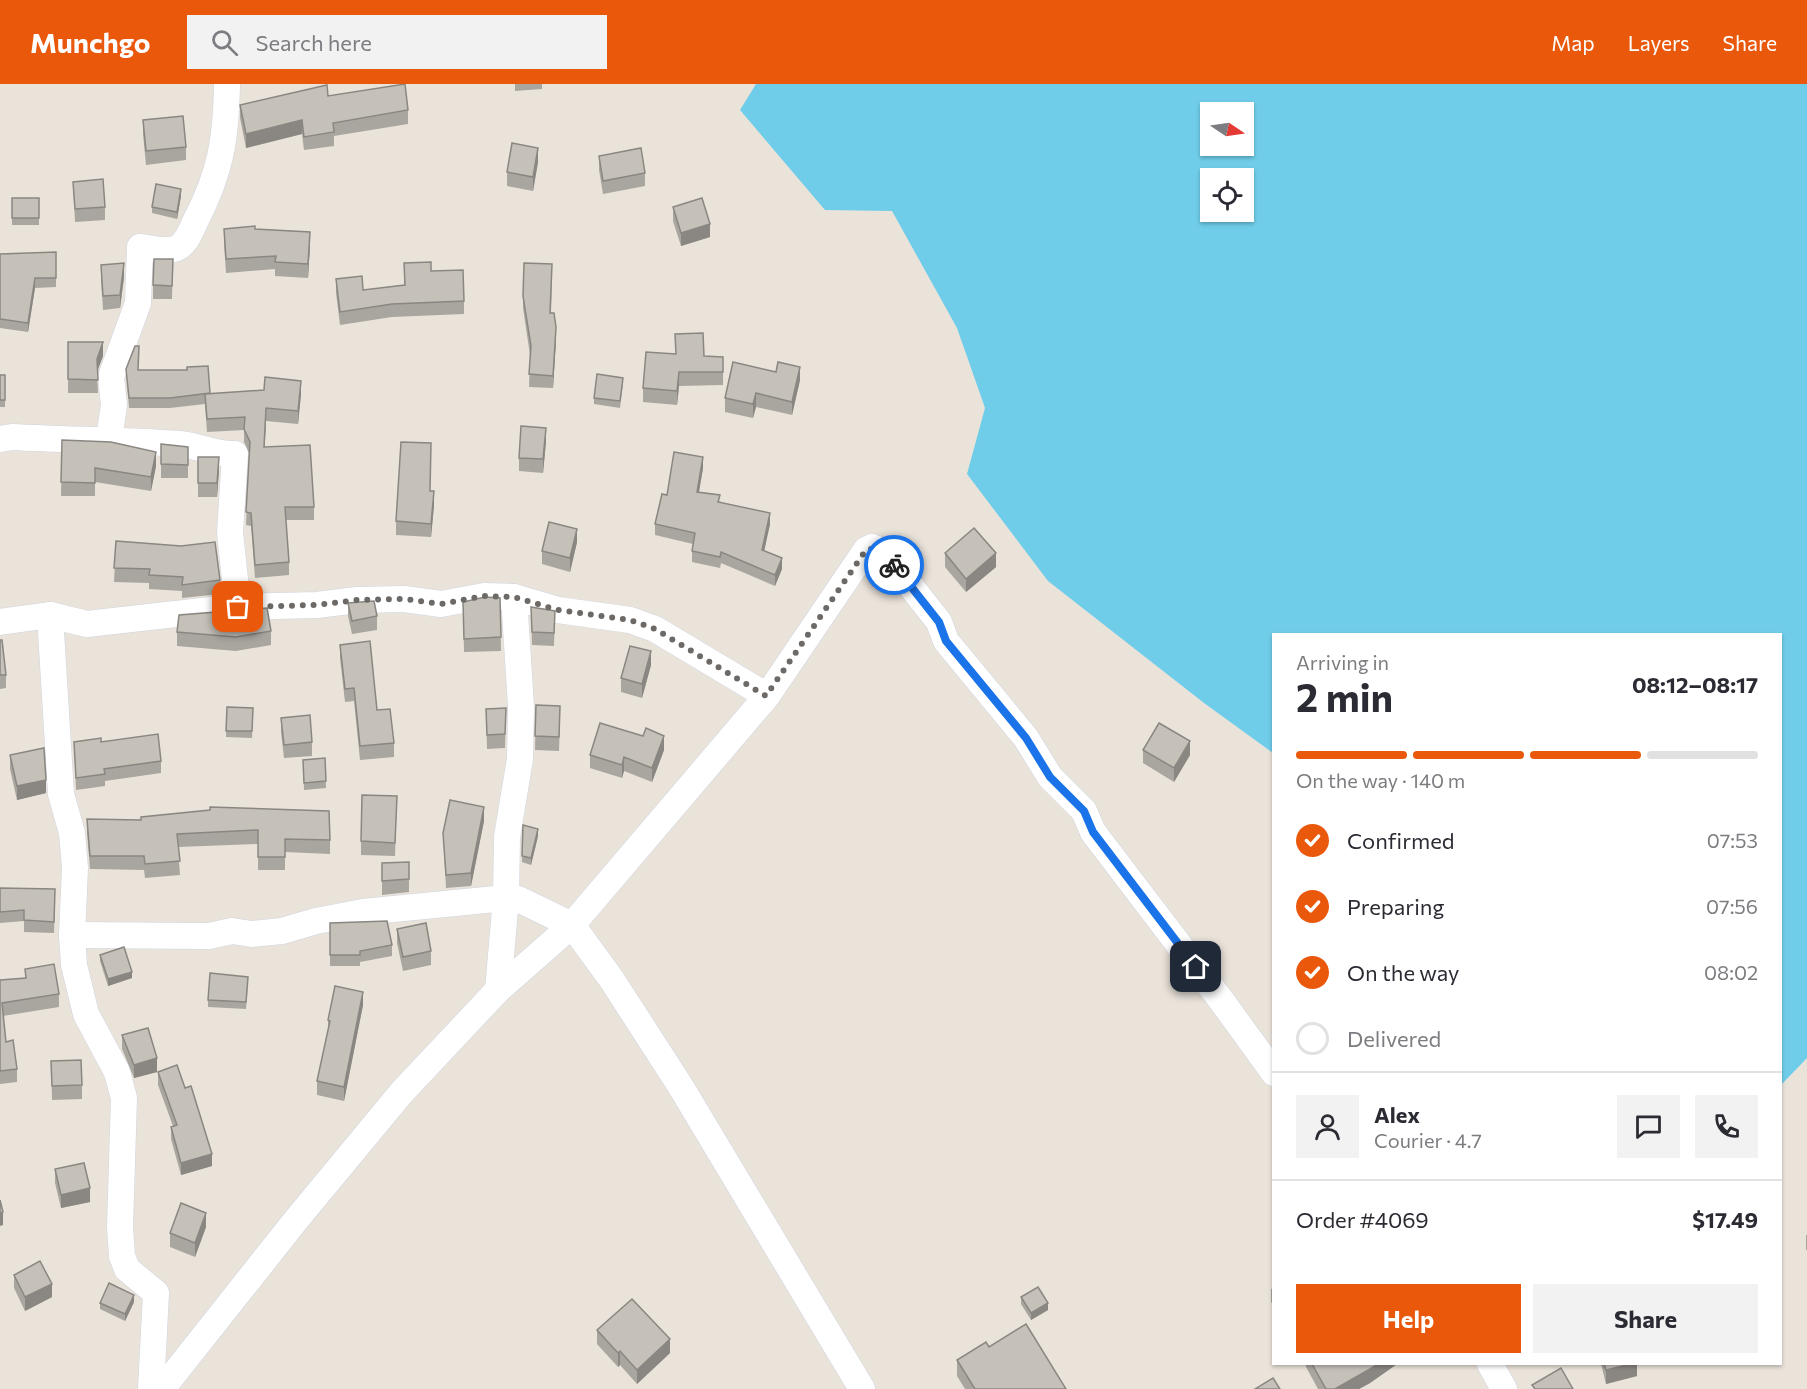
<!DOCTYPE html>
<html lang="en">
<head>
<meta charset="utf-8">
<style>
	body { margin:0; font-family:Commissioner,sans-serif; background:#f2f2f3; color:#2b2b33; height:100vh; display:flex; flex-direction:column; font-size:22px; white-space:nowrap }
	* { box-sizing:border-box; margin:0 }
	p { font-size:20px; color:#7c7c81 }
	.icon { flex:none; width:33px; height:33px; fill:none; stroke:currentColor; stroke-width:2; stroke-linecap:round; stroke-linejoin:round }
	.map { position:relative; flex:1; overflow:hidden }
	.sheet { position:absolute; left:1272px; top:549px; width:510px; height:732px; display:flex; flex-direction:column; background:#fff; border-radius:0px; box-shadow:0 2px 4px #0004 }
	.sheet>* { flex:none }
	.needle { width:39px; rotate:103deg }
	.controls { position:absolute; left:1200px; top:18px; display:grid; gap:12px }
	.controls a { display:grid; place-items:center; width:54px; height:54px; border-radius:0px; background:#fff; box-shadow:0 2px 4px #0004; font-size:30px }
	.pin { position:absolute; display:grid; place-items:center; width:51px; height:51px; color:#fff; margin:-26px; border-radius:12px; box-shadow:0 3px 9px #0006 }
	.courier { position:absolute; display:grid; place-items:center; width:60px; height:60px; margin:-30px; border:4px solid #1a73e8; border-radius:50%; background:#fff; color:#222; box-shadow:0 2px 8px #0007 }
	.summary em { font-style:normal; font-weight:700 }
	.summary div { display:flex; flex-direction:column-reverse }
	.summary { display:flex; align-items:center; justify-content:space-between; height:102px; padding:0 24px }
	h1 { font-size:39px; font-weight:700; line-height:45px }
	.bar { display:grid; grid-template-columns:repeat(4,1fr); gap:9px 6px; align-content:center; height:72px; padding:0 24px }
	.bar i { height:8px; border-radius:4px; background:#e1e1e2 }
	.bar .selected { background:#ea580c }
	.bar p { grid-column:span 4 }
	.line { display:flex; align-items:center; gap:15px; padding:0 24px; border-top:2px solid #e1e1e2 }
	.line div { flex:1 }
	.round { display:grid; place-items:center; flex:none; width:63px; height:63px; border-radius:0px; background:#f2f2f3 }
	ol { padding:0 24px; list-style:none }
	li { display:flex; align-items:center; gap:18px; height:66px }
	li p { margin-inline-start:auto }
	li .icon { padding:6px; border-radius:50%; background:#ea580c; color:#fff; stroke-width:4 }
	li:last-child { color:#7c7c81 }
	li i { width:33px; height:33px; border:3px solid #e1e1e2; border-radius:50% }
	.primary-button { display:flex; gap:12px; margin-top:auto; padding:12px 24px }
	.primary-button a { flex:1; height:69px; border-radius:0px; background:#ea580c; color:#fff; font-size:24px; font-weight:700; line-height:69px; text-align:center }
	.primary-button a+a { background:#f2f2f3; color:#2b2b33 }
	header { display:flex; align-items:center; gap:36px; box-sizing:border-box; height:84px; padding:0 30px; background:#ea580c; color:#fff }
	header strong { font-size:28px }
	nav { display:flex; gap:33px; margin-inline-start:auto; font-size:21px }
	.search { width:420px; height:54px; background:#f2f2f3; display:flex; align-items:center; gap:15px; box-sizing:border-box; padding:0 21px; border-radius:0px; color:#7c7c81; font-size:22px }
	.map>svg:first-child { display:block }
</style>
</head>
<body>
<header>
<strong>Munchgo</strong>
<div class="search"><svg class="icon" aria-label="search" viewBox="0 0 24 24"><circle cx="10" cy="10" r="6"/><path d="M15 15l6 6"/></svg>Search here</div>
<nav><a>Map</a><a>Layers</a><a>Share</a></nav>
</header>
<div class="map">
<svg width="1807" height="1305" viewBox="0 0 1807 1305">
	<rect width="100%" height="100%" fill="#eae3da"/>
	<path fill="#70cdea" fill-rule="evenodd" d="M756,0h1051v974l-26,27 -1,-451h-506l-1,119 -69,-50 -156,-122 -81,-107 18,-66 -28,-80 -65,-117 -67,-1 -85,-100zM1210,28h34v34h-34zM1210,94h34v34h-34z"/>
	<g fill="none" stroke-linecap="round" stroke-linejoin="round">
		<defs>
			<g id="street">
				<path d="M0,355l12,-2c56,3 112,3 168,7 20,2 36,11 55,10l-5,79 8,74"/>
				<path d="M109,355l5,-34 -3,-28 27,-74 2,-56c11,1 26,6 37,1 9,-4 14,-17 18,-26 26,-50 31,-83 32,-138"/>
				<polyline points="50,531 61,710 72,749 75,784 72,851 74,881 86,930 117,988 124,1014 120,1143 122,1172 127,1185 156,1209 151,1305"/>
				<polyline points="0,538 50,531 87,540 238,523 317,521 357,516 404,515 441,520 484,512 514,513 558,526 630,536 655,545 767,612"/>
				<polyline points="72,851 209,852 232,847 252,850 282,847 316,837 363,828 506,814 518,815 572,841 612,896 681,1003 862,1305"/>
				<polyline points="498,906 506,814 507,753 520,675 521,622 514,513"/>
				<polyline points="1490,1280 1504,1305"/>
				<polyline points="162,1305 296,1136 402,1008 498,906 572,841 767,612 866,466 872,463 884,468 939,538 946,557 1026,654 1050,693 1084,727 1093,748 1221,916 1274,989"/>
			</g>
		</defs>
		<use href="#street" stroke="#d0d4e1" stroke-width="27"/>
		<use href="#street" stroke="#fff" stroke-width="26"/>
	</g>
	<g fill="#a9a69f">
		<polygon points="515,0 542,0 542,5 515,7"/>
		<polygon points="328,12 408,26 408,40 334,52 334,62 304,66 302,50 246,64 240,34 240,21"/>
		<polygon points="143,36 186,63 186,76 146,81 143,50"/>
		<polygon points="599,72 645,89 645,102 603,110 599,86"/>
		<polygon points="538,78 533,107 507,102 507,88"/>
		<polygon points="73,98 105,123 105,136 75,138"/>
		<polygon points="181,112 177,135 152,129 152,123"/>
		<rect x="12" y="114" width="27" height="27"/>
		<polygon points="673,123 710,153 681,162 673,137"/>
		<polygon points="224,145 255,145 310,161 308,194 275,192 275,185 226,189 224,159"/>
		<polygon points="56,168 56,203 35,204 28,248 0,244 0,170"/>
		<polygon points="173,175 172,215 153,215 153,201"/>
		<polygon points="404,179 431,187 464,217 464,230 392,233 340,241 336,209 336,195 363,206 404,201"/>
		<polygon points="101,181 124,193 120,224 103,226 101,195"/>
		<polygon points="552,193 551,229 556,256 553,304 529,303 530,271 523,224 523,212"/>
		<polygon points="68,258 103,272 97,287 98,309 68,309"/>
		<polygon points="704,272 723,273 723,301 679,302 677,321 643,318 643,304"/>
		<polygon points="126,285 138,286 210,310 301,310 298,340 266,337 264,363 314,423 314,436 286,436 289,478 289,491 255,494 251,442 246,441 249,369 244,358 244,346 207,348 205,320 170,324 129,324"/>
		<rect x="0" y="291" width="5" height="32"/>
		<polygon points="800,296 792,331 756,323 753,334 725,328 725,314"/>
		<polygon points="623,300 620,324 594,320 594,314"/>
		<polygon points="62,356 156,382 151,407 95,398 95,412 61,412"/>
		<polygon points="546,357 543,389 519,387 519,374"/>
		<polygon points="161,360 188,363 188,394 161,394"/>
		<polygon points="431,372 430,407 434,421 431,453 396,451 396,437"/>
		<polygon points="198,373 219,386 217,413 198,413"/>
		<polygon points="703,384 699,408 770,440 764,467 782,485 775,502 721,479 720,484 692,478 692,467 693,460 655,451 655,440 667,411"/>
		<polygon points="116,457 220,496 220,510 182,514 182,507 149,505 149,499 114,498"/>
		<polygon points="577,458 570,488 542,480 542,467"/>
		<polygon points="945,469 996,483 966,508 945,483"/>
		<polygon points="500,514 501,567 464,568 463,518"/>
		<polygon points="348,519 377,532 377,546 352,550 348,532"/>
		<polygon points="531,523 555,527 554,562 532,561"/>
		<polygon points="271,547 271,561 236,567 177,562 177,548"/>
		<polygon points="0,556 6,591 6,604 0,605"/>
		<polygon points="340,561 377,626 394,659 394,673 360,676 354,617 345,618 340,574"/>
		<polygon points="651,581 642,614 621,608 621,594"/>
		<polygon points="536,621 560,636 559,667 535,666"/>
		<polygon points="227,623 253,624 252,654 226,653"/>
		<polygon points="506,624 505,664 487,665 486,625"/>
		<polygon points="281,634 312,658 312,672 284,674 281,648"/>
		<polygon points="74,658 101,658 161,677 161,689 105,697 105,702 76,706"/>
		<polygon points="664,666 652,698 624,687 622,694 590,684 590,671"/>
		<polygon points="1143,666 1190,671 1174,698 1143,679"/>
		<polygon points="10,671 46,709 17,716 10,685"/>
		<polygon points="325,674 326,704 304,706 303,676"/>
		<polygon points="397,712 395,772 361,771 361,757"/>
		<polygon points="210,726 330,756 330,770 285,768 285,786 258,786 258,760 178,763 180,791 145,794 144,786 90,785 87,748 87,735 141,736"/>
		<polygon points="484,737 471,802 446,804 443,749"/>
		<polygon points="523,741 538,752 531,781 522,778"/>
		<polygon points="409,778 409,808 382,811 382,779"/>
		<polygon points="0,804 55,816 54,849 24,848 24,837 0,839"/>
		<polygon points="330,839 392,861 392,872 360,878 360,882 330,882"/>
		<polygon points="397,845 431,867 431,881 403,887 397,859"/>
		<polygon points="100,871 132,894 108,902 100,877"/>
		<polygon points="25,885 59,910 59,923 3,932 6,958 17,985 17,998 0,1000 0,896 25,894"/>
		<polygon points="248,899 246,925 208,923 208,916"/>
		<polygon points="363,921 344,1017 317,1011 317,997 328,948 328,936"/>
		<polygon points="122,951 157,988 134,994 122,965"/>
		<polygon points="51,977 82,1001 82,1015 52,1016"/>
		<polygon points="158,988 185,1004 212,1082 181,1091 171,1055 171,1043 173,1042 158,1001"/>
		<polygon points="55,1085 90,1118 61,1124 55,1099"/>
		<polygon points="206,1143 195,1173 170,1163 170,1149"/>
		<polygon points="1806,1151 1807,1151 1807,1167 1806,1165"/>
		<polygon points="14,1191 52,1213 25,1227 14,1204"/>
		<polygon points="1274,1203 1274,1222 1271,1218 1271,1205"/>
		<polygon points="1021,1213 1048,1226 1031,1236 1021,1220"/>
		<polygon points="134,1218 125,1237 100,1225 100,1219"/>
		<polygon points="597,1246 670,1269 637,1300 620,1281 618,1283 597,1260"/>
		<polygon points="989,1263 1066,1305 965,1305 957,1292 957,1276"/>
		<polygon points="1306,1280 1397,1280 1370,1299 1359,1305 1318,1305 1306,1283"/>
		<polygon points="1601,1280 1637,1280 1637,1292 1606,1300"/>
	</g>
	<g fill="#8a8782">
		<polygon points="302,36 302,50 246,64 246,50"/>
		<polygon points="538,64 538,78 533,107 533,93"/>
		<polygon points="181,105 181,112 177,135 177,128"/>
		<polygon points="710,140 710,153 681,162 681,149"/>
		<polygon points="310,148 310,161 308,194 308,180"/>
		<polygon points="124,179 124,193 120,224 120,211"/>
		<polygon points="35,194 35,204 28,248 28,239"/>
		<polygon points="556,243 556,256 553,304 553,292"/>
		<polygon points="103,258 103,272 97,288 97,275"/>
		<polygon points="800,283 800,296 792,331 792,318"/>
		<polygon points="679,288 679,302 677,321 677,307"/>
		<polygon points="301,297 301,310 298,340 298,327"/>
		<polygon points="756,309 756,323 753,334 753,320"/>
		<polygon points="266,324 266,337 264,376 264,363"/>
		<polygon points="546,344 546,357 543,389 543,375"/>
		<polygon points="156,368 156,382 151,407 151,393"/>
		<polygon points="219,373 219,386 217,413 217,399"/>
		<polygon points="703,373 703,384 697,419 697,408"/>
		<polygon points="434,407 434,421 431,453 431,440"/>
		<polygon points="770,429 770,440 762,477 762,466"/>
		<polygon points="577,445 577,458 570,488 570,474"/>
		<polygon points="996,469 996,483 966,508 966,495"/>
		<polygon points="782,474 782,485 775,502 775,491"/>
		<polygon points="651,567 651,581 642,614 642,600"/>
		<polygon points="664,652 664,666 652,698 652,684"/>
		<polygon points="1190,657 1190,671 1174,698 1174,684"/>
		<polygon points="624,673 624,687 622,694 622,681"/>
		<polygon points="46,696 46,709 17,716 17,702"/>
		<polygon points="484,723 484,737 471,802 471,789"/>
		<polygon points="538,745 538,752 531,781 531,774"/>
		<polygon points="132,888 132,894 108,902 108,895"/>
		<polygon points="363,908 363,921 344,1017 344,1003"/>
		<polygon points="157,974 157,988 134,994 134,981"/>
		<polygon points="212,1070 212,1082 181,1091 181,1079"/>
		<polygon points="90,1104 90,1118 61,1124 61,1111"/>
		<polygon points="3,1128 3,1141 0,1142 0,1129"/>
		<polygon points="206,1129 206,1143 195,1173 195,1159"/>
		<polygon points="52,1200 52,1213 25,1227 25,1213"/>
		<polygon points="134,1211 134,1218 125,1237 125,1230"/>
		<polygon points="1048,1219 1048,1226 1031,1236 1031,1229"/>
		<polygon points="670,1255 670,1269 637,1300 637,1286"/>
		<polygon points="620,1267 620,1281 618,1283 618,1269"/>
		<polygon points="1378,1280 1397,1280 1370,1299 1359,1305 1335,1305"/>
		<polygon points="1631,1280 1637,1280 1637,1292 1606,1300 1606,1286"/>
	</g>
	<g fill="#c5c1b9" stroke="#8a8782" stroke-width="1.5">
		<polygon points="405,0 408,26 333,39 334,48 304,53 302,36 246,50 240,21 327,1 328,12"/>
		<polygon points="183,32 186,63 146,67 143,36"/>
		<polygon points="512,59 538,64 533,93 507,88"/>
		<polygon points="641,64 645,89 603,97 599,72"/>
		<polygon points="103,95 105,123 75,125 73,98"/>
		<polygon points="156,100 181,105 177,128 152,123"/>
		<rect x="12" y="114" width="27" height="20"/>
		<polygon points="702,114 710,140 681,149 673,123"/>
		<polygon points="255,142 255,145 310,148 308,180 275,178 276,172 226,175 224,145"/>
		<polygon points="56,168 56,194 35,194 28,239 0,235 0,170"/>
		<polygon points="154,175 173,175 172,202 153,201"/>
		<polygon points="431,178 431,187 463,186 464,217 392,220 340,228 336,195 362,192 363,206 405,201 404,179"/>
		<polygon points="124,179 120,211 103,212 101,181"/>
		<polygon points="524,179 552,180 550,229 554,229 556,243 553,292 529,290 531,262 523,212"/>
		<polygon points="703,249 704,272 723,273 723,288 679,288 677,307 643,304 646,268 676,270 675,250"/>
		<polygon points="68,258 103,258 97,275 98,296 68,295"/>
		<polygon points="135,262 139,262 138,286 187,286 187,283 208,282 210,309 170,314 129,314 126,285"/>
		<polygon points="733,278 776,288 778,278 800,283 792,318 756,309 753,320 725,314"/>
		<polygon points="597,290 623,294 620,317 594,314"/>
		<rect x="0" y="291" width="5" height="25"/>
		<polygon points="265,293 301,297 298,327 266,324 264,363 310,361 314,423 285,423 289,478 255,481 251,429 246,428 250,358 244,345 245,333 207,335 205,310 264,306"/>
		<polygon points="521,342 546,344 543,375 519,374"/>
		<polygon points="62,356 111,358 156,368 151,393 95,384 95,399 61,398"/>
		<polygon points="401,358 431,359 430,407 434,407 431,440 396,437"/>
		<polygon points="161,360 188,363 188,381 161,380"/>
		<polygon points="674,368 703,373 697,408 720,411 718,418 770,429 762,466 782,474 775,491 721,468 720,473 692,467 695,449 655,440 662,410 667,411"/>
		<polygon points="198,373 219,373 217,399 198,399"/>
		<polygon points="549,438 577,445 570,474 542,467"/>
		<polygon points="974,444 996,469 966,495 945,469"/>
		<polygon points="116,457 181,462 215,458 220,496 182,501 183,493 149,491 150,485 114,484"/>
		<polygon points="485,513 500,514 501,553 464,555 463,518"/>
		<polygon points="374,517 377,532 352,537 348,519"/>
		<polygon points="531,523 555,527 554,549 532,548"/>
		<polygon points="267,524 271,547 236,553 177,548 179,531"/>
		<polygon points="0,556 2,556 6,591 0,591"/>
		<polygon points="370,557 377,626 390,625 394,659 360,662 354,604 345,605 340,561"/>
		<polygon points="630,562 651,567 642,600 621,594"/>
		<polygon points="536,621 560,622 559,653 535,652"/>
		<polygon points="227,623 253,624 252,647 226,647"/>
		<polygon points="506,624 505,650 487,651 486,625"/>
		<polygon points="310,631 312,658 284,661 281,634"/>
		<polygon points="600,639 643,652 646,644 664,652 652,684 624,673 622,681 590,671"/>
		<polygon points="1159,639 1190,657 1174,684 1143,666"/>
		<polygon points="158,650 161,677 104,685 105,690 76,694 74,658 101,654 101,658"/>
		<polygon points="44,664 46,696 17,702 10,671"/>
		<polygon points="325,674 326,697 304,699 303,676"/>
		<polygon points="362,711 397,712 395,759 361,757"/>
		<polygon points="450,716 484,723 471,789 446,791 443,749"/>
		<polygon points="210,723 329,727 330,756 285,755 285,773 258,773 258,746 177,750 180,777 145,780 144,772 90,772 87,735 141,736 141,733 210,726"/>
		<polygon points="523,741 538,745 531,774 522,772"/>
		<polygon points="409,778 409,795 382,797 382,779"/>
		<polygon points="0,804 55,805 54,838 24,836 24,826 0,828"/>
		<polygon points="387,837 392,861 360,867 360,871 330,871 330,839"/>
		<polygon points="426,839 431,867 403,873 397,845"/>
		<polygon points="124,863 132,888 108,895 100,871"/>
		<polygon points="54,880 59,910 2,919 6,958 13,956 17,985 0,987 0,896 26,894 25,885"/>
		<polygon points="210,889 248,893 246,918 208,916"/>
		<polygon points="335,902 363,908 344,1003 317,997 330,937 328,936"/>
		<polygon points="148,944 157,974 134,981 122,951"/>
		<polygon points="81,976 82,1001 52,1002 51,977"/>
		<polygon points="177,981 185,1004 191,1002 212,1070 181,1079 171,1043 177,1041 158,988"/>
		<polygon points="84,1079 90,1104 61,1111 55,1085"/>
		<polygon points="0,1116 3,1128 0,1129"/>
		<polygon points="181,1119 206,1129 195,1159 170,1149"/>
		<polygon points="40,1177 52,1200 25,1213 14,1191"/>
		<polygon points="109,1199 134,1211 125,1230 100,1219"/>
		<polygon points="1038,1203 1048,1219 1031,1229 1021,1213"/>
		<polygon points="632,1215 670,1255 637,1286 620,1267 618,1269 597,1246"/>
		<polygon points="1026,1240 1066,1305 975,1305 957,1276 986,1258 989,1263"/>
		<polygon points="1312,1280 1378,1280 1370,1285 1335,1305 1326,1305"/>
		<polygon points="1604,1280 1631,1280 1606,1286"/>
		<polygon points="1561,1284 1573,1305 1535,1305 1532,1301"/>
		<polygon points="1273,1294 1280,1305 1255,1305"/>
	</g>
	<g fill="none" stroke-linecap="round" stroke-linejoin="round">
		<polyline stroke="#6c6966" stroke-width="6" stroke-dasharray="0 10.8" points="238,523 317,521 357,516 404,515 441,520 484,512 514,513 558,526 630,536 655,545 766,612 866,466 877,464 894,481"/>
		<polyline stroke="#1a73e8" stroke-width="8" points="894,481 939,538 946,557 1026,654 1050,693 1084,727 1093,748 1196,883"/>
	</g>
</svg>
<div class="controls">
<a><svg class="needle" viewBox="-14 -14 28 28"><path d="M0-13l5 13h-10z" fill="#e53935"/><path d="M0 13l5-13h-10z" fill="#7c7c81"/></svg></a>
<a><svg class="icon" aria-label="locate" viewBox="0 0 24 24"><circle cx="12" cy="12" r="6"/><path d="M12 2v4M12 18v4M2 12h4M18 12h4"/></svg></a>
</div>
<div class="pin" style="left:238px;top:523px;background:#ea580c"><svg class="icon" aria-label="bag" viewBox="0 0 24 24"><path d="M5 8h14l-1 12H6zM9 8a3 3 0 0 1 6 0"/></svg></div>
<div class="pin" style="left:1196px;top:883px;background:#1f2937"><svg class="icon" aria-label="home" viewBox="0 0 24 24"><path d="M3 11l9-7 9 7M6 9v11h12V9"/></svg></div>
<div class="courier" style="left:894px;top:481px"><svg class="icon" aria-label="bike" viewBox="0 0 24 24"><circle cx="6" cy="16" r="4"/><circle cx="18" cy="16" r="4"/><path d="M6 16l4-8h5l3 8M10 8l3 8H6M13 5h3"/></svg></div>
<section class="sheet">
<div class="summary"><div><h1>2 min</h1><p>Arriving in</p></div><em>08:12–08:17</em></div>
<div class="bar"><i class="selected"></i><i class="selected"></i><i class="selected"></i><i></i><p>On the way · 140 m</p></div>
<ol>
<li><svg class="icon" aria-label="check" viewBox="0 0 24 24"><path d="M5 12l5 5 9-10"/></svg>Confirmed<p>07:53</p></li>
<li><svg class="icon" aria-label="check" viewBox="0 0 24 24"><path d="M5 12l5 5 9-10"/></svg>Preparing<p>07:56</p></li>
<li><svg class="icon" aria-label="check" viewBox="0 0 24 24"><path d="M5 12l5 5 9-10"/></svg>On the way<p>08:02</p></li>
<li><i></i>Delivered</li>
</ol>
<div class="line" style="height:108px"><a class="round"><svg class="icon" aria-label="person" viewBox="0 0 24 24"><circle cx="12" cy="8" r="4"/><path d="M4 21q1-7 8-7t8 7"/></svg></a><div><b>Alex</b><p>Courier · 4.7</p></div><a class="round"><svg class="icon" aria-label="chat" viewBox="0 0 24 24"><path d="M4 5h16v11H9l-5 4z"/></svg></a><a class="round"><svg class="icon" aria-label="phone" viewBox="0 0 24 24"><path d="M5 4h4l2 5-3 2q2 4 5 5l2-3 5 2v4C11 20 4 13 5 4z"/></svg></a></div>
<div class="line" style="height:78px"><div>Order #4069</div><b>$17.49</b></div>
<div class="primary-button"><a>Help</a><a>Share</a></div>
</section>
</div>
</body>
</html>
